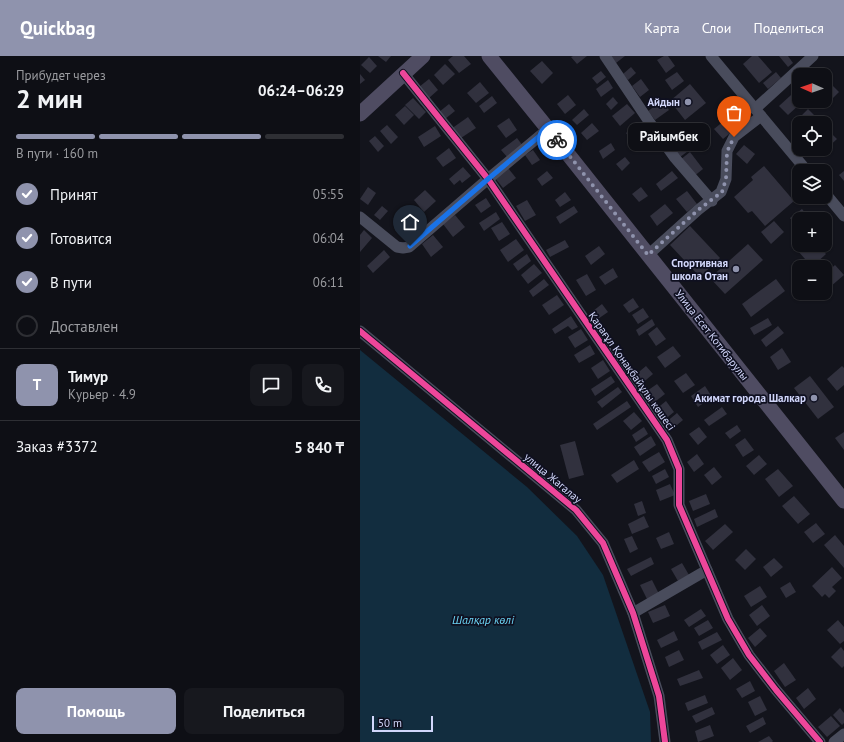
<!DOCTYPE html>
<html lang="ru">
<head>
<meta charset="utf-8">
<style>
	body { margin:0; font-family:"PT Sans",sans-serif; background:#17181e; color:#f1f3f6; height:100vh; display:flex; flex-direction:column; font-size:15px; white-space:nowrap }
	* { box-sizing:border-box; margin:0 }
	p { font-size:13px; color:#9b9ca0 }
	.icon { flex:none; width:22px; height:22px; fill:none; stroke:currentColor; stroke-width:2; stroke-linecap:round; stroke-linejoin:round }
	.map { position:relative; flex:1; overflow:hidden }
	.drawer { display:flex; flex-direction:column; background:#0e0f15; width:360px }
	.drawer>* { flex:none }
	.needle { width:26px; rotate:272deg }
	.buttons { position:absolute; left:432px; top:12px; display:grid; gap:8px }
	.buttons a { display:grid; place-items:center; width:40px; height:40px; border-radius:8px; background:#0e0f15; box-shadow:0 1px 3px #0004,0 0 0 1px #2e2f34; font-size:20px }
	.scale { position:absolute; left:12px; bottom:10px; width:61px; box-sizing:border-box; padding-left:4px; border:2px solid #d2d7fb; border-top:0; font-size:11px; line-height:14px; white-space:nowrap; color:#d2d7fb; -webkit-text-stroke:3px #0f1020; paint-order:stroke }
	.pin { position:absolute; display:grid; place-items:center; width:34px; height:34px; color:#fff; margin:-41px -17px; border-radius:50% 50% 50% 0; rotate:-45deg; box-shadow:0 0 4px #0007 }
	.pin .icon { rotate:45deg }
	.courier { position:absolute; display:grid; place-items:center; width:40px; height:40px; margin:-20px; border:3px solid #1a73e8; border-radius:50%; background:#fff; color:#222; box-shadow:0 1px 5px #0007 }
	.bubble { position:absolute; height:28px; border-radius:8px; background:#0e0f15; box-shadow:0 1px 3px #0004,0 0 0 1px #2e2f34; font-size:13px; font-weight:700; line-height:28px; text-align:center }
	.headline em { font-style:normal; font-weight:700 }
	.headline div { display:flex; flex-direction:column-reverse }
	.headline { display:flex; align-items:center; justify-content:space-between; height:68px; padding:0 16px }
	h1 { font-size:26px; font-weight:700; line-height:30px }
	.bar { display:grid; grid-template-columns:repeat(4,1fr); gap:6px 4px; align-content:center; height:48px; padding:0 16px }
	.bar i { height:5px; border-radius:3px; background:#2e2f34 }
	.bar .current { background:#8f93ad }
	.bar p { grid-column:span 4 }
	.line { display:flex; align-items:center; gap:10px; padding:0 16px; border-top:1px solid #2e2f34 }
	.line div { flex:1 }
	.round { display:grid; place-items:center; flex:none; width:42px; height:42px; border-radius:8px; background:#17181e }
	ol { padding:0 16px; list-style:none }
	li { display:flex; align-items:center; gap:12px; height:44px }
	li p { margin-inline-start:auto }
	li .icon { padding:4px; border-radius:50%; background:#8f93ad; color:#fff; stroke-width:4 }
	li:last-child { color:#9b9ca0 }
	li i { width:22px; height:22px; border:2px solid #2e2f34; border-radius:50% }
	.action { display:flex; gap:8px; margin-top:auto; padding:8px 16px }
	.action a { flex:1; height:46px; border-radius:8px; background:#8f93ad; color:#fff; font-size:16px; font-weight:700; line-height:46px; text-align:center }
	.action a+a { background:#17181e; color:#f1f3f6 }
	header { display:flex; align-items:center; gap:24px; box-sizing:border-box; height:56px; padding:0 20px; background:#8f93ad; color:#fff }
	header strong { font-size:19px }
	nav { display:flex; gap:22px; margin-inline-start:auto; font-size:14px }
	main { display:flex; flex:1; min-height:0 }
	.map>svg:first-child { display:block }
</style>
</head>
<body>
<header>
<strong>Quickbag</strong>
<nav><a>Карта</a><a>Слои</a><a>Поделиться</a></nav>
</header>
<main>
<section class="drawer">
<div class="headline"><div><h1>2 мин</h1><p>Прибудет через</p></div><em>06:24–06:29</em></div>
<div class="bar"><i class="current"></i><i class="current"></i><i class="current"></i><i></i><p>В пути · 160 m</p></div>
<ol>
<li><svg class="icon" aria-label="check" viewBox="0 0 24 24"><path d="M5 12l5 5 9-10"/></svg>Принят<p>05:55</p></li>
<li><svg class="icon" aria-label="check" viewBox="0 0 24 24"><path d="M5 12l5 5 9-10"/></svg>Готовится<p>06:04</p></li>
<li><svg class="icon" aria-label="check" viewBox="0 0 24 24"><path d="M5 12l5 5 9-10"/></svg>В пути<p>06:11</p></li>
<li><i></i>Доставлен</li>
</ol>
<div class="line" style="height:72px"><b class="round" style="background:#8f93ad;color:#fff">Т</b><div><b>Тимур</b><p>Курьер · 4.9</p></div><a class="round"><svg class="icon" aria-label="chat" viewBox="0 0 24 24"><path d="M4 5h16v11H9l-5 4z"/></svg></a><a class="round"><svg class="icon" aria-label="phone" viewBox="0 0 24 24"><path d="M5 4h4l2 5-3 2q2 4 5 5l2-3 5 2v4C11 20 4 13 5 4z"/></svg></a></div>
<div class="line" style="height:52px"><div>Заказ #3372</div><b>5 840 ₸</b></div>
<div class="action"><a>Помощь</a><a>Поделиться</a></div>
</section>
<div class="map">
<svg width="484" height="686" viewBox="0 0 484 686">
	<rect width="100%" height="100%" fill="#13141c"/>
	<polygon fill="#122d3f" points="0,294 167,431 217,480 243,519 290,656 291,686 0,686"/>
	<g fill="#31313e">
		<polygon points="18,0 31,0 26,6"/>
		<polygon points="93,0 104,0 111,8 99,17 88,4"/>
		<polygon points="213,0 227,0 217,8 211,1"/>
		<polygon points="250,0 265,0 256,7"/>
		<polygon points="304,0 308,0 315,10 306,17 297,4"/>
		<polygon points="392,0 398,0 412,16 399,27 383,8"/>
		<polygon points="419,0 428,0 433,7 428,11"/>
		<polygon points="9,1 17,10 10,17 1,9"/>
		<polygon points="182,5 193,17 182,28 170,15"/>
		<polygon points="85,8 95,18 83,29 74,19"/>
		<polygon points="271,11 276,17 268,24 263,18"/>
		<polygon points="241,15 246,21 237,28 232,22"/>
		<polygon points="317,16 324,25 312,34 305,24"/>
		<polygon points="416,16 421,22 408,33 403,27"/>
		<polygon points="0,18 5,24 0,28"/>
		<polygon points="69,23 78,34 69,42 59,31"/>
		<polygon points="281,23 289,34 280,41 272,30"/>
		<polygon points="248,24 253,32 241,41 236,33"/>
		<polygon points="467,24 479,36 469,46 465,42 465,27"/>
		<polygon points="120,26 129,37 116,47 107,37"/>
		<polygon points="330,28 346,47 325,64 310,45"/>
		<polygon points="208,39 216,49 205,58 197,48"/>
		<polygon points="431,39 440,48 428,59 419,50"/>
		<polygon points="132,40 137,47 124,57 119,50"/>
		<polygon points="253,41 258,47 251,54 246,48"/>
		<polygon points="53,42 66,56 59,63 45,49"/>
		<polygon points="302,45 309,54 295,64 288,55"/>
		<polygon points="89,48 95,55 85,63 79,56"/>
		<polygon points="267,48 275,57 260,70 252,60"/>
		<polygon points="45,50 54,59 44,69 35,59"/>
		<polygon points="224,53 229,59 217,69 212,64"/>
		<polygon points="448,53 456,61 450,67 439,67 439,70 435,66"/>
		<polygon points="108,61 116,72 98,84 91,73"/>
		<polygon points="149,62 157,74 146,82 137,70"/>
		<polygon points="365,64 374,74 363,83 354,73"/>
		<polygon points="232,67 239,75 227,84 221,77"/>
		<polygon points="279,67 285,75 272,85 266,77"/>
		<polygon points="316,68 320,74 308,83 303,77"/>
		<polygon points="27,69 38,81 31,88 20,75"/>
		<polygon points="75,70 81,80 64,91 58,81"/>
		<polygon points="472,78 477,83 463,96 460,93 465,93 465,84"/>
		<polygon points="287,79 294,88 284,96 277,87"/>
		<polygon points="15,80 24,90 18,96 9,85"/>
		<polygon points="157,82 163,90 148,102 141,94"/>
		<polygon points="325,86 331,93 320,101 314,94"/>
		<polygon points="251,87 255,94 243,103 239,95"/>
		<polygon points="384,89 395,98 387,108 376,98"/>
		<polygon points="89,92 96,102 83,111 76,102"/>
		<polygon points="173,94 180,104 172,109 165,99"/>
		<polygon points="330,96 343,113 333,121 320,104"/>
		<polygon points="265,101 270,107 262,115 256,108"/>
		<polygon points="404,110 434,145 405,170 392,155 388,157 374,141 393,124 391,121"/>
		<polygon points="103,111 111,120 102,127 100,124 94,129 89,123"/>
		<polygon points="148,112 156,122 143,132 135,122"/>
		<polygon points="187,115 193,122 182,130 177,123"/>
		<polygon points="312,115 318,122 301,135 296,128"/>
		<polygon points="484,115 484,125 479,119"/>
		<polygon points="8,131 16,137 8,149 0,143"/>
		<polygon points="281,131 288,140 279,146 272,138"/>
		<polygon points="65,134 76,145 64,156 54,144"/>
		<polygon points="327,135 337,148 327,156 316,143"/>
		<polygon points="205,136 211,144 200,151 195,144"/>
		<polygon points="126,142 131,150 121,157 115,149"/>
		<polygon points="167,144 176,159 165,165 156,150"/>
		<polygon points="305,148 313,157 297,170 290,160"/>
		<polygon points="22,150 28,155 20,164 14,159"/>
		<polygon points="214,150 218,156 200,168 196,161"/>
		<polygon points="442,153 450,163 439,163 439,173 430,162"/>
		<polygon points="136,156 140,163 124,175 119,167"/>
		<polygon points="95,159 105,171 93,181 83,168"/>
		<polygon points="44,162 57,172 47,184 35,174"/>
		<polygon points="414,165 424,176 411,188 401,176"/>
		<polygon points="142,166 150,178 139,185 131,172"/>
		<polygon points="330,170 360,202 340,221 310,189"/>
		<polygon points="4,174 12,182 0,196 0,179"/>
		<polygon points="73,179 83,191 71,201 62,188"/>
		<polygon points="156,183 164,194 148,206 140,194"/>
		<polygon points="205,184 209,191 190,201 186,194"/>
		<polygon points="388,188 403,204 365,238 350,222"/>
		<polygon points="445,189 458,189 466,198 452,211 438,195"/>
		<polygon points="239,190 245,198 231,209 225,200"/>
		<polygon points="24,194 30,201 13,217 7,210"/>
		<polygon points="167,198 171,205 158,215 153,208"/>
		<polygon points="174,208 182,217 168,228 161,219"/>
		<polygon points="475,209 484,219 470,231 465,226 465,218"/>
		<polygon points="253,212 258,221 245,229 239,221"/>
		<polygon points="227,218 236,234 226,240 216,224"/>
		<polygon points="184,223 189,229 173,241 169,235"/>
		<polygon points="416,223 425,235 391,261 382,248"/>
		<polygon points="197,239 204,249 189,259 182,249"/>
		<polygon points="273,242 279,251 269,257 263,249"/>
		<polygon points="242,248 248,256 235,265 229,258"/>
		<polygon points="283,252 289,261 278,268 272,259"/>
		<polygon points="211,260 218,271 212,274 208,270 195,278 192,273"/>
		<polygon points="408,262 412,269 394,279 390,272"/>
		<polygon points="292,263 295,269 279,280 276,274"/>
		<polygon points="418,270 424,277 406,291 401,284"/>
		<polygon points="297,271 306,283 296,290 288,278"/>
		<polygon points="221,273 228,284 215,292 208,281"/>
		<polygon points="230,289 235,298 219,307 214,299"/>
		<polygon points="313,290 321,300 305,312 297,301"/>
		<polygon points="422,292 431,306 418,314 410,301"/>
		<polygon points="243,304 250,315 238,323 231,312"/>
		<polygon points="286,310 293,318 280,329 274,320"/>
		<polygon points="482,310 484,312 484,329 477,335 467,323"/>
		<polygon points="326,317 335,329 323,337 314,325"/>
		<polygon points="251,320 255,326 235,340 231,333"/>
		<polygon points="450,320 474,351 458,363 434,332"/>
		<polygon points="297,328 305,338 292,348 284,337"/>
		<polygon points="345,330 352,341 338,351 331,340"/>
		<polygon points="258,331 262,336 242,352 237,346"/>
		<polygon points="267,345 271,351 237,374 233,368"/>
		<polygon points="306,345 314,356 304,364 295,354"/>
		<polygon points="362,351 367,358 349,370 344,364"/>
		<polygon points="274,356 282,365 271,374 263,365"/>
		<polygon points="317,357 323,364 311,374 305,367"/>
		<polygon points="377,369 381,375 370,383 365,377"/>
		<polygon points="284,371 288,378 276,386 272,379"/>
		<polygon points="339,371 347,381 338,389 329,378"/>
		<polygon points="484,376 484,394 475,382"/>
		<polygon points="291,380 296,389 280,400 274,391"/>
		<polygon points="385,382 394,394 383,401 375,389"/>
		<polygon points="215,385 224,419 209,423 200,389"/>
		<polygon points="299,396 305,406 289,416 282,406"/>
		<polygon points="337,398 344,408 334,416 327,406"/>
		<polygon points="399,399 407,408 394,419 386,410"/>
		<polygon points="274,404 279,413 257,427 251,419"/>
		<polygon points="354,411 362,421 352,429 344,419"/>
		<polygon points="305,413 309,421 296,428 292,420"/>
		<polygon points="418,413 433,430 419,441 405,423"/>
		<polygon points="310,428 315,439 300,445 296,434"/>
		<polygon points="346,438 350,448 333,455 329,445"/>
		<polygon points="434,440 450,458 438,468 422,450"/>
		<polygon points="282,445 286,457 278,460 274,448"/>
		<polygon points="355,453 358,461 337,471 334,463"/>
		<polygon points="284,460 289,471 272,478 268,468"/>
		<polygon points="456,467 465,478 453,487 444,476"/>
		<polygon points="365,468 373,476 353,494 345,485"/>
		<polygon points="309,476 314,488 301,493 296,482"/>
		<polygon points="475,479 484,490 484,512 464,489"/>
		<polygon points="272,480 278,493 270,497 264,483"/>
		<polygon points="386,493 396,503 385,514 375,504"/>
		<polygon points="291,501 294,508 271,520 267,513"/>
		<polygon points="414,502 423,511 411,521 403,511"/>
		<polygon points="322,507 329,519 318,525 311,513"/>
		<polygon points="472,511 482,522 472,531 476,535 469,542 465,538 462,541 452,530"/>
		<polygon points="292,524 299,538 287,543 280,529"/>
		<polygon points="430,526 436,536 426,542 420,532"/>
		<polygon points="400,530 407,541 391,551 384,540"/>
		<polygon points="305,549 310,560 293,567 288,556"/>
		<polygon points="402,549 410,560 397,570 389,559"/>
		<polygon points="341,553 346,560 329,571 324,564"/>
		<polygon points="348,564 353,572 339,580 334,572"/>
		<polygon points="478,564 484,571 484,585 480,588 467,574"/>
		<polygon points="400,572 407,580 395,591 388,582"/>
		<polygon points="314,575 318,584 301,592 297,584"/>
		<polygon points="357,576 362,584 342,594 338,586"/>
		<polygon points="363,589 370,599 357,608 350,599"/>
		<polygon points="481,591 484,595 484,610 482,612 471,601"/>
		<polygon points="319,594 324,604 309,611 305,601"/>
		<polygon points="373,602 382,614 370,624 361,612"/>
		<polygon points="424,607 436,624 425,631 414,615"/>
		<polygon points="339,614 343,622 320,630 317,623"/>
		<polygon points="390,625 395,635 382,642 376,633"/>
		<polygon points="448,632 456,643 444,653 436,642"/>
		<polygon points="345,639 348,647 328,655 325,647"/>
		<polygon points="400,640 407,654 395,660 388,646"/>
		<polygon points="352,651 355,658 336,667 332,660"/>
		<polygon points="480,652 484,657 484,667 482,669 473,659"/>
		<polygon points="471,660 480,670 467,681 458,671"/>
		<polygon points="403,661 406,668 390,677 386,670"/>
		<polygon points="350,669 354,680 338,686 335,675"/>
		<polygon points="409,680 413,685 412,686 398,686"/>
	</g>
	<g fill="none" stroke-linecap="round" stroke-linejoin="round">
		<g stroke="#494c5c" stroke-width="11">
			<polyline points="245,0 290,67 315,102 352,145"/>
			<polyline points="351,0 447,115"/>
			<polyline points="43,17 128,123 307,384 319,413 319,449 368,563 389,599 416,634 460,686"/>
			<polyline points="395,53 453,0"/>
			<polyline points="465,137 484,160"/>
			<polyline points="0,161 37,191 43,192 49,191 128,123 188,73"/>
			<polyline points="288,199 338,154 361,136 366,123 367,95 374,81 401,60"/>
			<polyline points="0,275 216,454 243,487 273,557 299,640 305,686"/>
			<polyline points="273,557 347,514"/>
			<polyline points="474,686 484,678"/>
		</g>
		<g stroke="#4f4c62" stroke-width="15">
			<polyline points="129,0 188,73 484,445"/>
			<polyline points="0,58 63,0"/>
		</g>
		<defs>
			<g id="cycleway">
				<polyline points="43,17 128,123 307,384 319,413 319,449 368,563 389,599 416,634 460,686"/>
				<polyline points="0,275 216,454 243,487 273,557 299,640 305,686"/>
			</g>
		</defs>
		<use href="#cycleway" stroke="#0f1020" stroke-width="8"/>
		<use href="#cycleway" stroke="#ed469a" stroke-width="6"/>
	</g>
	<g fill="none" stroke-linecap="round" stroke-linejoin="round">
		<polyline stroke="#8f93ad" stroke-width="4" stroke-dasharray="0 7.2" points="197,84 288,199 338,154 362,136 366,123 367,96 374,81"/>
		<polyline stroke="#1a73e8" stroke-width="5" points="50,190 128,123 188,73 197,84"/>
	</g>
	<g fill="#8f93ad" stroke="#0f1020" stroke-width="1.5">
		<circle cx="328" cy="46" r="4"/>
		<circle cx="376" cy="213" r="4"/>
		<circle cx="454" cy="342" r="4"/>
	</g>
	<g text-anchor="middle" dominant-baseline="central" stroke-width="3.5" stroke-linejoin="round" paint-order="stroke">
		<g font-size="11" font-weight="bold" fill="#d2d7fb" stroke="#0f1020" text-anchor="end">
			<text x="320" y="46">Айдын</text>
			<text x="368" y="207">Спортивная<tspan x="368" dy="13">школа Отан</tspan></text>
			<text x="446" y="342">Акимат города Шалкар</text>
		</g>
		<g font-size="11" fill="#d2d7fb" stroke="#0f1020">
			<text transform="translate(352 279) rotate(52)">Улица Есет Котибарулы</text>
			<text transform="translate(272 315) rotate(55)">Қарағұл Қонақбайұлы көшесі</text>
			<text transform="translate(193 422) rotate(40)">улица Жагалау</text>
		</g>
		<g font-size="12" font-style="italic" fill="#6ad2f2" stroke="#0f1020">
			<text x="123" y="563">Шалқар көлі</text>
		</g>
	</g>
</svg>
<div class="buttons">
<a><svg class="needle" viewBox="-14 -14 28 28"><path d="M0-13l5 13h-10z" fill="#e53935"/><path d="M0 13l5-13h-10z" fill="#9b9ca0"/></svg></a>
<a><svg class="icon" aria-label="locate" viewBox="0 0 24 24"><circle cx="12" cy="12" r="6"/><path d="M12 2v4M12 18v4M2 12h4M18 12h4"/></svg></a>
<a><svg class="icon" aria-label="layers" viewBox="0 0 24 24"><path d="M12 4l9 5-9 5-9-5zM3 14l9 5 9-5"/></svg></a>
<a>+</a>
<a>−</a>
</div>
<div class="scale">50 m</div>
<div class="pin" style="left:374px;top:81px;background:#ea580c"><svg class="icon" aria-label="bag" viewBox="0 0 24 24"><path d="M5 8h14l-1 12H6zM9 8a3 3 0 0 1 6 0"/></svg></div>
<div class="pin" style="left:50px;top:190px;background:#1f2937"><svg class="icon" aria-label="home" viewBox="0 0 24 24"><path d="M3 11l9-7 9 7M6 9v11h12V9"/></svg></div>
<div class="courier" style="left:197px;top:84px"><svg class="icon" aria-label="bike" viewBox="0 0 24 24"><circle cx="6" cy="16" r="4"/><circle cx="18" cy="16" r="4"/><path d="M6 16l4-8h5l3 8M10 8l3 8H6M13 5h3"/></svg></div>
<div class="bubble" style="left:268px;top:67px;width:82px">Райымбек</div>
</div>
</main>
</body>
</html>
